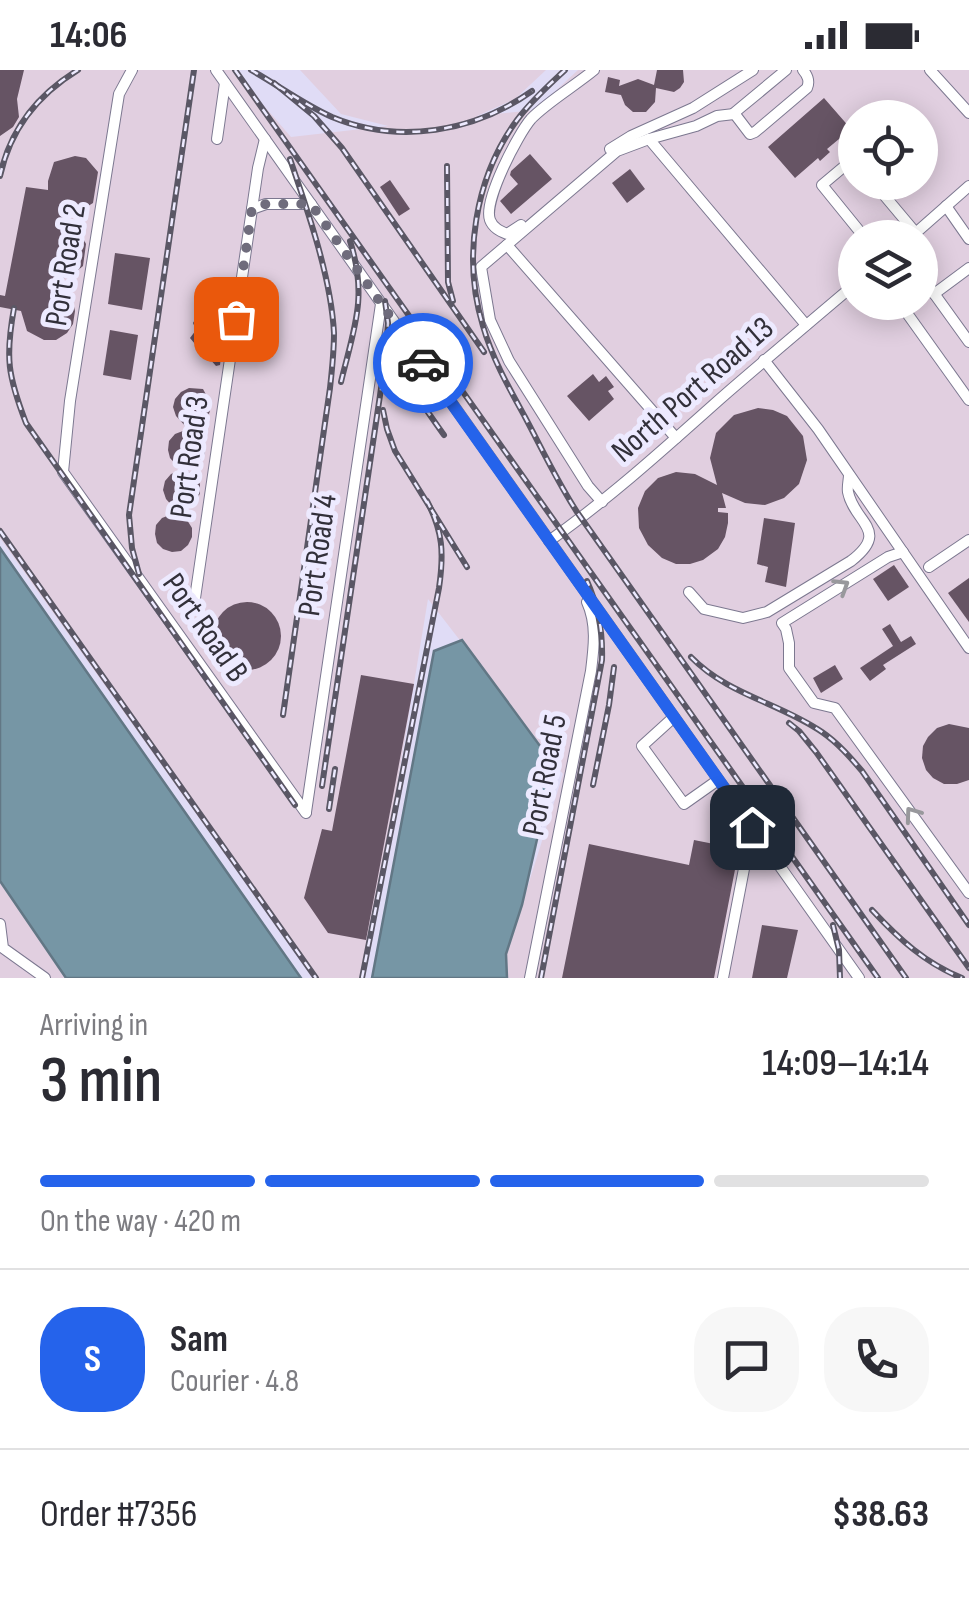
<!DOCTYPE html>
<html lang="en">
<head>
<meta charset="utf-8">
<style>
	body { margin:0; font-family:"Sofia Sans Condensed",sans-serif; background:#f7f7f7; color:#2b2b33; height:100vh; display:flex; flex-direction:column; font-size:38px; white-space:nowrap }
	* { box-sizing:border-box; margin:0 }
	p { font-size:32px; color:#7c7c81 }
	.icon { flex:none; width:55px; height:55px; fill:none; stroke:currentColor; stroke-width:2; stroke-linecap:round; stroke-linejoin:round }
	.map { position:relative; height:908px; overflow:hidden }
	.drawer { display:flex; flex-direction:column; background:#fff; flex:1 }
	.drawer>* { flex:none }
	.tools { position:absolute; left:838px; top:30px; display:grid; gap:20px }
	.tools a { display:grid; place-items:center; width:100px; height:100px; border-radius:50%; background:#fff; box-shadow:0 5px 25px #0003; font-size:50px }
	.pin { position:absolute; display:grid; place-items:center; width:85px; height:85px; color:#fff; margin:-42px; border-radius:20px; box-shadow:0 5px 15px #0006 }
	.courier { position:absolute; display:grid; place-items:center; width:100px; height:100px; margin:-50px; border:8px solid #2563eb; border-radius:50%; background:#fff; color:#222; box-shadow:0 2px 12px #0007 }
	.summary em { font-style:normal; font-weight:600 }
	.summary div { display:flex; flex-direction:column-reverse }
	.summary { display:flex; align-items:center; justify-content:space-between; height:170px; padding:0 40px }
	h1 { font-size:65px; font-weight:600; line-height:75px }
	.bar { display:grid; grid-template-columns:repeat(4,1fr); gap:15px 10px; align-content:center; height:120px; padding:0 40px }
	.bar i { height:12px; border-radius:8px; background:#e1e1e2 }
	.bar .on { background:#2563eb }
	.bar p { grid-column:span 4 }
	.line { display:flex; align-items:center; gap:25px; padding:0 40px; border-top:2px solid #e1e1e2 }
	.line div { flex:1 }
	.round { display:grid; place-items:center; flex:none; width:105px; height:105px; border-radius:40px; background:#f7f7f7 }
	.status { display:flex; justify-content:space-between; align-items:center; height:70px; padding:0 50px; background:#fff; direction:ltr }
	.status svg { height:28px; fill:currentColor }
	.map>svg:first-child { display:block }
</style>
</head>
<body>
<div class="status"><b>14:06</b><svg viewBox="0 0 49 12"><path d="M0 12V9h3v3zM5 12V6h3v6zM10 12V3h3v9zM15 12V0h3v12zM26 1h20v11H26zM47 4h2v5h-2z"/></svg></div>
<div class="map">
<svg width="969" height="908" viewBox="0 0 969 908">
	<rect width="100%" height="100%" fill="#e0dcf6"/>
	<g fill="#e1cfe0" fill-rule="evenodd">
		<path d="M0,0h233l58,67 97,-11 -47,-12 -41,-44h246l-31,29 -38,17 58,-6 43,-40h391v908h-470l64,-204 -135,-175 -63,379h-52l-313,-440zM855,48h65v64h-65zM855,168h65v64h-65z"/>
		<polygon points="0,813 67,908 0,908"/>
	</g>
	<g fill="#7696a5" stroke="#627785" stroke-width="2.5">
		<polygon points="0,478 301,908 66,908 0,811"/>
		<polygon points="462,570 554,695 522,835 506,884 507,908 372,908 434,581"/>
	</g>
	<g fill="#665464">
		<polygon points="0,0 24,0 17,29 19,47 13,57 0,66"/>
		<polygon points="657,0 683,0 684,12 680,18 674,22 656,18 655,32 646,42 633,42 625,35 621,25 605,22 608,7 620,10 619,16 638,9 654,15"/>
		<polygon points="824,28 851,59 827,79 830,82 820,91 818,88 795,108 768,77"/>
		<polygon points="530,84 552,109 511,144 500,131 518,114 510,105 511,101"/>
		<polygon points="75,86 86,88 98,102 93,133 80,141 66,141 63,153 82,166 86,174 83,196 71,206 49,213 65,223 73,232 75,241 73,254 67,263 56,270 44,270 27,261 21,241 0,237 0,225 5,226 26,117 48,120 48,111 54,92"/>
		<polygon points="630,99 645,119 627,133 612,113"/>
		<polygon points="390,110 410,139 399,146 380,117"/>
		<polygon points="115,183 150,188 142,240 108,234"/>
		<polygon points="218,232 224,234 226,238 220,248 224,257 218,263 220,270 218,276 222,280 220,295 216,296 209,288 212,278 204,271 195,274 190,268 196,260 193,253 197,246 197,235 203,233 211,238"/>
		<polygon points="110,260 138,265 131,310 103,305"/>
		<polygon points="593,304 599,312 606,306 614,317 608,321 614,329 589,351 567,326"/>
		<polygon points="189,318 203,319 210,332 210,341 207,349 191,360 200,366 204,374 205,383 201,391 187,401 196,406 200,414 200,423 197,431 189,437 175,439 166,429 163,420 165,411 171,404 181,400 170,388 168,380 169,371 175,364 188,359 176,346 173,337 175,329 181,322"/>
		<polygon points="758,338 773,340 787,346 803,366 807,390 799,414 784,428 765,435 745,433 722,423 726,438 718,438 718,442 728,443 728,453 725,467 718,479 703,490 690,494 676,494 662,488 648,475 639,458 638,438 645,421 658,408 676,402 695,404 717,415 710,388 716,363 734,345"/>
		<polygon points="175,443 187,450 192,458 192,467 188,475 181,481 172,482 163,479 157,473 155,464 156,455 162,448"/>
		<polygon points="764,448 795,453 786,517 765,512 768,497 757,494"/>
		<polygon points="894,495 909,517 888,531 873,509"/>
		<polygon points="969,508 969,552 948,523"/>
		<circle cx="247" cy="566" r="34"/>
		<polygon points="890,554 901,572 911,566 916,574 883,595 886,599 870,611 860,598 893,576 882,559"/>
		<polygon points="835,595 843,609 821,623 813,608"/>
		<polygon points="361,605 414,614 366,870 328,863 304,828 322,759 332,761"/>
		<polygon points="949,654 969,658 969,710 957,714 944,714 933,708 926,700 922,688 923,676 928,667 937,658"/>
		<polygon points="694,770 739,779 714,908 562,908 589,774 689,795"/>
		<polygon points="762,855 798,860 787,908 752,908"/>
	</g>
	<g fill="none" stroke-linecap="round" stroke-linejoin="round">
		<defs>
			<g id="minor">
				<polyline points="132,0 119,24 70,331 63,402 306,743"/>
				<polyline points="216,0 859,908"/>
				<path d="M786,0l-52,43 16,21 5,-2 52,-44c3,-7 1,-12 -4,-18"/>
				<polyline points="930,0 969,43"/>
				<polyline points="217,69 225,13"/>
				<polyline points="649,69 806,255"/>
				<polyline points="610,79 631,66 693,38 753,0"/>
				<polyline points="855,91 853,89 822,115 865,168"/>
				<polyline points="873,112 915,162"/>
				<polyline points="946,136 969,169"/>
				<polyline points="252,139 266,134 311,134"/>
				<path d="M521,155l-14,9c-7,-3 -14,-6 -17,-14 -7,-19 28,-86 41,-101 15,-16 45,-34 63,-49"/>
				<polyline points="910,168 969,116"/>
				<polyline points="507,175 676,368"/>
				<polyline points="920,204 969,272"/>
				<polyline points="934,224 969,198"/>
				<polyline points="899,232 969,330"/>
				<polyline points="764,290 818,359 969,578"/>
				<polyline points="602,432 588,416 509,291 490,250 481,197 617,81 649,69 696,56 717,46 734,44"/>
				<path d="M549,471c61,-43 116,-93 171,-142 45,-39 90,-77 135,-115"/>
				<polyline points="903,482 888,487 782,553 786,559 789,573 789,598 814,633 835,638 969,823"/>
				<polyline points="929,497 969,470"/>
				<path d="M689,522l15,17 39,9 24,-6 84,-51c40,-31 3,-38 -3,-69 -1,-5 1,-12 1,-17"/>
				<polyline points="194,535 258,98 265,69"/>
				<polyline points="674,647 642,676 684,734 718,710"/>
				<polyline points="306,742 381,234"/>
				<polyline points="0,854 3,878 45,908"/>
				<path d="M530,908l61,-307c3,-24 6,-47 -4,-69"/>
				<polyline points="723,908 752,757"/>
			</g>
		</defs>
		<use href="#minor" stroke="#7c7890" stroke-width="12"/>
		<use href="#minor" stroke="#fff" stroke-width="10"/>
		<defs>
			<g id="rail">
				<polyline points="235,0 878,908"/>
				<path d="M251,0c27,15 52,34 81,47 67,28 142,15 200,-26"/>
				<path d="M565,0c-17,16 -34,31 -48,50 -42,57 -55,138 -34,206 9,32 26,62 42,91 17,32 32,64 52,95l329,466"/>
				<polyline points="274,13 314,46 342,78 484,282"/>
				<polyline points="447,96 448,212 453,231"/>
				<path d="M0,106c10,-46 37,-81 78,-106"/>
				<path d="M14,238c-9,50 -6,68 12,115l269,382"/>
				<path d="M392,267c8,38 30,67 52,98"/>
				<path d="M341,312c13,-54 27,-85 9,-141"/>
				<polyline points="383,340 387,359 395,381 467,497"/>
				<polyline points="0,461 316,908"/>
				<polyline points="139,504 132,478 129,445 194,0"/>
				<path d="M691,587c37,38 89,46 131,75 16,11 28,25 40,39l107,154"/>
				<path d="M283,645l47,-327c2,-18 4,-37 4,-55 -3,-56 -26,-121 -44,-174"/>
				<polyline points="789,653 799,661 816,682 969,898"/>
				<polyline points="593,715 609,635 614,597"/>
				<polyline points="322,716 386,285 388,253 385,231"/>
				<polyline points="329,739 335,699"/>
				<path d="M872,840c27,29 53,53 90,68"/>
				<polyline points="833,855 839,880 840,908"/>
				<path d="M362,908l77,-390c5,-35 4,-56 -12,-87"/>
				<path d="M541,908l61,-318c1,-28 -3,-52 -15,-79"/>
			</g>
		</defs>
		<use href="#rail" stroke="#5a5765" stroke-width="6"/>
		<use href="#rail" stroke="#edeaff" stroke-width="2.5" stroke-dasharray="8" stroke-linecap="butt"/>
	</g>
	<defs><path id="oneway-chevron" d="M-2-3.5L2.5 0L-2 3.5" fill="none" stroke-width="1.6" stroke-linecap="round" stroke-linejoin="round" transform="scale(2.5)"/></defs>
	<g stroke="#98989c">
		<use href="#oneway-chevron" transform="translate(842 516) rotate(-32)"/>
		<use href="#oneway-chevron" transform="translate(912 744) rotate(-126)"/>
	</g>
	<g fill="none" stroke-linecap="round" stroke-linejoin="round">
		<polyline stroke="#6f6c7c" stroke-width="10" stroke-dasharray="0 18" points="236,249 252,138 266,134 311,134 423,293"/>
		<polyline stroke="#2563eb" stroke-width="12" points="423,293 752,757"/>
	</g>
	<g text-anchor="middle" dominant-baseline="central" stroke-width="10" stroke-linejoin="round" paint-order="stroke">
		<g font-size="32" fill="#32303a" stroke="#edeaff">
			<text transform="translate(66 195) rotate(-81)">Port Road 2</text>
			<text transform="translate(693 320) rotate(-41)">North Port Road 13</text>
			<text transform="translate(190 387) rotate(-82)">Port Road 3</text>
			<text transform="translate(318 485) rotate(-82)">Port Road 4</text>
			<text transform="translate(205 558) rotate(55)">Port Road B</text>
			<text transform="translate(545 705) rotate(-79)">Port Road 5</text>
		</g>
	</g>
</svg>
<div class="tools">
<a><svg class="icon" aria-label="locate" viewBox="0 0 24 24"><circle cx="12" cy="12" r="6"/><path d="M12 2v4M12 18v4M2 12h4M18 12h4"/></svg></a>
<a><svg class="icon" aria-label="layers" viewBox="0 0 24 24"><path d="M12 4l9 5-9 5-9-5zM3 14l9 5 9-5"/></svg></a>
</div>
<div class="pin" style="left:236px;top:249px;background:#ea580c"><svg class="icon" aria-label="bag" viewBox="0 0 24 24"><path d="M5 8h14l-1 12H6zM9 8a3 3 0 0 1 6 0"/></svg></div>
<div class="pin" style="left:752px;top:757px;background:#1f2937"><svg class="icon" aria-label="home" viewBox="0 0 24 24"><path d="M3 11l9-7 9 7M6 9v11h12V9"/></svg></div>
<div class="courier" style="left:423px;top:293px"><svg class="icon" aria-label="car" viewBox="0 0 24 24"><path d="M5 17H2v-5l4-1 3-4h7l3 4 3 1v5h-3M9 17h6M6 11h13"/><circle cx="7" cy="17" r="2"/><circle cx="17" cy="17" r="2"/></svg></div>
</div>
<section class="drawer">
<div class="summary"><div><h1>3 min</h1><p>Arriving in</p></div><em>14:09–14:14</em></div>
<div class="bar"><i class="on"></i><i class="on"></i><i class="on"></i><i></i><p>On the way · 420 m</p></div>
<div class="line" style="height:180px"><b class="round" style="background:#2563eb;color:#fff">S</b><div><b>Sam</b><p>Courier · 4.8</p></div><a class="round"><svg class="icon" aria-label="chat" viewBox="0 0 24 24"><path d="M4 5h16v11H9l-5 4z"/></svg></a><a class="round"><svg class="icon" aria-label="phone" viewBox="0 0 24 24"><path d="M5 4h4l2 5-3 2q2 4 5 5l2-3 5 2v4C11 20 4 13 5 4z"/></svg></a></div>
<div class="line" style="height:130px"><div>Order #7356</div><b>$38.63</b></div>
</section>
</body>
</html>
